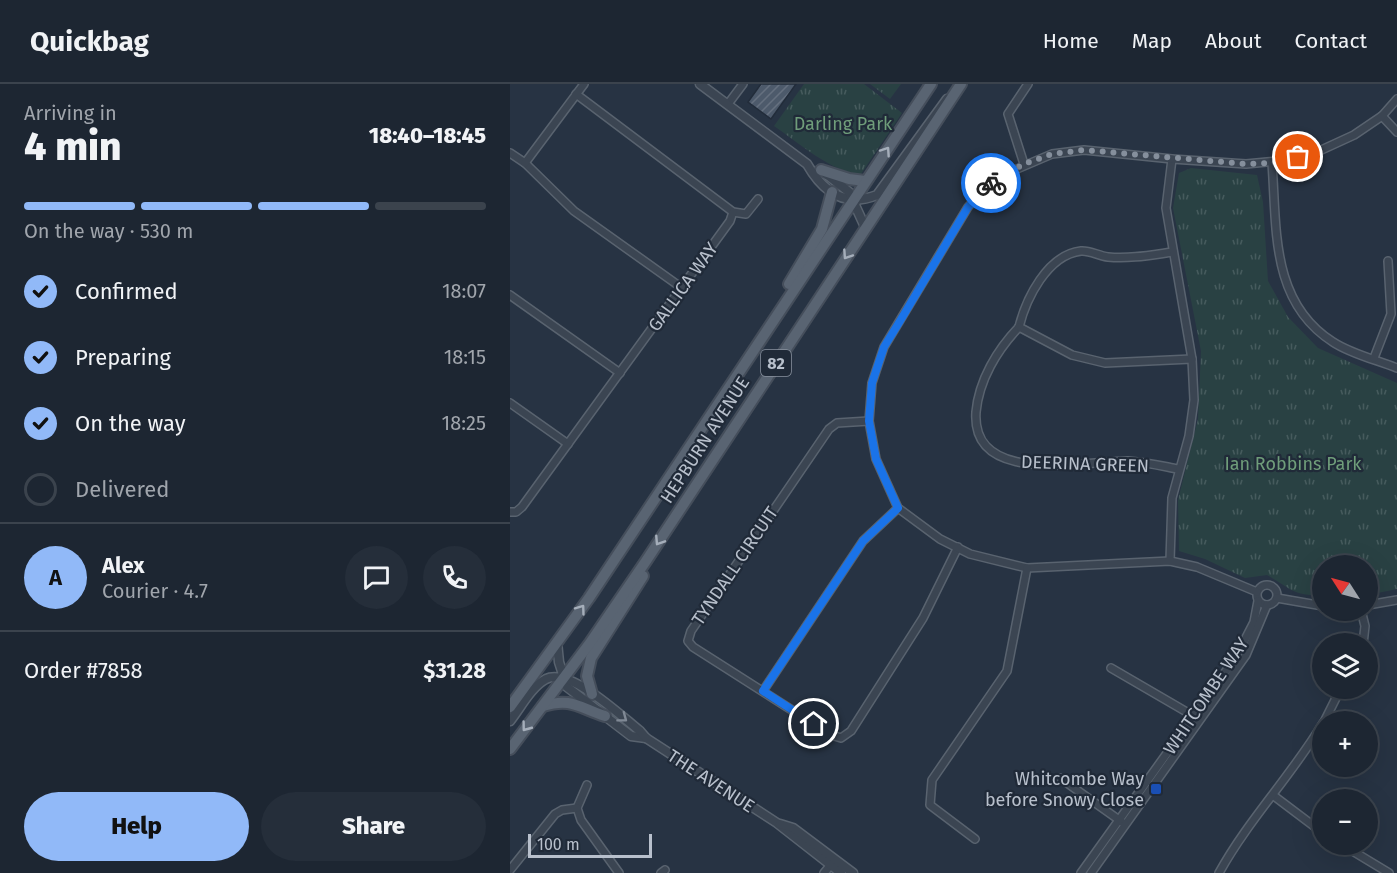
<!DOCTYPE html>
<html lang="en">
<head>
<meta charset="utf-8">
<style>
	body { margin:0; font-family:"Fira Sans",sans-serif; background:#252e3a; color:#f1f3f6; height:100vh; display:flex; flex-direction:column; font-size:22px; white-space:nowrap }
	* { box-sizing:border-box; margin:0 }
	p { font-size:20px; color:#a0a5ac }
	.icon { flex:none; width:33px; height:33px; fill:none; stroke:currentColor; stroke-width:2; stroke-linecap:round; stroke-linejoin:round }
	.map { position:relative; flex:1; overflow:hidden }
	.sheet { display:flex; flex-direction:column; background:#1d2632; width:510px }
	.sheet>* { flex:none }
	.needle { width:39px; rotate:306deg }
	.tools { position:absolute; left:802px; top:471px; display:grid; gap:12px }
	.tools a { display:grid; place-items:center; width:66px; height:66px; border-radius:50%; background:#1d2632; box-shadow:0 6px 24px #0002,0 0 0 2px #3b434d; font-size:30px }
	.scale { position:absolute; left:18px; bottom:15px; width:124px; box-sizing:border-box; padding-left:6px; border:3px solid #b8c0cc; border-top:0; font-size:16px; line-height:21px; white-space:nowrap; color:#b8c0cc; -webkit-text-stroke:4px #202a38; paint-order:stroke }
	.pin { position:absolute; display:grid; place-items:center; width:51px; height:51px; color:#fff; margin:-26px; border:3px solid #fff; border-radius:50%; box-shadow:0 2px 6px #0007 }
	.courier { position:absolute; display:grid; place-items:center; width:60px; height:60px; margin:-30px; border:4px solid #1a73e8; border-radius:50%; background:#fff; color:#222; box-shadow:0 2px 8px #0007 }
	.head em { font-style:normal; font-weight:800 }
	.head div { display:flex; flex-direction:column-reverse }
	.head { display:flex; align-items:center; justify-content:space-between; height:102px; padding:0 24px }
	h1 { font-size:39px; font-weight:800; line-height:45px }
	.bar { display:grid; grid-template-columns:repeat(4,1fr); gap:9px 6px; align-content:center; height:72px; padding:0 24px }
	.bar i { height:8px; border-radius:4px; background:#3b434d }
	.bar .current { background:#91b9f8 }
	.bar p { grid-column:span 4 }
	.line { display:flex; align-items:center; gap:15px; padding:0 24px; border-top:2px solid #3b434d }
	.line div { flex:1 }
	.round { display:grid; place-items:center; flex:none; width:63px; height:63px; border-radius:32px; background:#252e3a }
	ol { padding:0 24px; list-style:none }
	li { display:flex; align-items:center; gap:18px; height:66px }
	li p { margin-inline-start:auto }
	li .icon { padding:6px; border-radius:50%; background:#91b9f8; color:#111; stroke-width:4 }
	li:last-child { color:#a0a5ac }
	li i { width:33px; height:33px; border:3px solid #3b434d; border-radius:50% }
	.action { display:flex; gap:12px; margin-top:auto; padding:12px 24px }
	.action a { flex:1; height:69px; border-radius:36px; background:#91b9f8; color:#111; font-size:24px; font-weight:800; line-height:69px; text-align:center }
	.action a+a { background:#252e3a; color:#f1f3f6 }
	header { display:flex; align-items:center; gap:36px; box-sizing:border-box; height:84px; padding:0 30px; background:#1d2632; border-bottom:2px solid #3b434d }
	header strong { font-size:28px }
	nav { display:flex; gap:33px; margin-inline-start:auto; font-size:21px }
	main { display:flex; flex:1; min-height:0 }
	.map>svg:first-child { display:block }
</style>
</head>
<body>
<header>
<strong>Quickbag</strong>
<nav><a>Home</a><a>Map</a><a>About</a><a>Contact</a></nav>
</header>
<main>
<section class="sheet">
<div class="head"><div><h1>4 min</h1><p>Arriving in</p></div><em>18:40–18:45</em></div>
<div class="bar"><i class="current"></i><i class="current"></i><i class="current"></i><i></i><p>On the way · 530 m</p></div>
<ol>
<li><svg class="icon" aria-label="check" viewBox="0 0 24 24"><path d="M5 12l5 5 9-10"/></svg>Confirmed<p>18:07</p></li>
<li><svg class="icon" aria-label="check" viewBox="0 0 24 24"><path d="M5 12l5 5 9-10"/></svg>Preparing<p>18:15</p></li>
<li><svg class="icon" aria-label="check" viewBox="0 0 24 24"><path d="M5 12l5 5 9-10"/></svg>On the way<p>18:25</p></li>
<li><i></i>Delivered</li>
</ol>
<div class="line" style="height:108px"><b class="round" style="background:#91b9f8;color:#111">A</b><div><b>Alex</b><p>Courier · 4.7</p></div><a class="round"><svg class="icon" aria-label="chat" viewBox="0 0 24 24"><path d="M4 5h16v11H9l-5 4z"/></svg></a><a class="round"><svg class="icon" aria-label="phone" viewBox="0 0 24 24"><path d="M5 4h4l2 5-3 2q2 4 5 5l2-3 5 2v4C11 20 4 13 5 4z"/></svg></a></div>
<div class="line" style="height:78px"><div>Order #7858</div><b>$31.28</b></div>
<div class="action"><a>Help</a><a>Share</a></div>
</section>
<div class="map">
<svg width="887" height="789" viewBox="0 0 887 789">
	<defs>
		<pattern id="grass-tufts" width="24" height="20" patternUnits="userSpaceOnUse" patternTransform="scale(1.5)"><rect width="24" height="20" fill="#294143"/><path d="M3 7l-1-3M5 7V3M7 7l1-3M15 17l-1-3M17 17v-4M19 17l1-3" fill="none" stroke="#465b5d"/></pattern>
		<pattern id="building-hatch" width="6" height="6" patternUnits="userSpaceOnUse" patternTransform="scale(1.5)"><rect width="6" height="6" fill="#4d5a6b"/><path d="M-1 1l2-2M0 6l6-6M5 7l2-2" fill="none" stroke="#65707f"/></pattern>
	</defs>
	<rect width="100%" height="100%" fill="#273343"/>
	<g fill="url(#grass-tufts)">
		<path d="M294,0h60l38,29 -41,61c-27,0 -65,-33 -87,-48z"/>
		<polygon points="360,0 391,0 380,15"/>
		<path d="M681,84l66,7 6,27 5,79 20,36 30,31 79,35v206l-29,6v-29h-45v30c-34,-2 -29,-6 -56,-21l-22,3 -40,-19 -26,-8 -1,-51 20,-81 3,-68 -28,-143 6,-35z"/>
	</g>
	<polygon fill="url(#building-hatch)" stroke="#222c3a" stroke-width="1.5" points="251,0 286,0 261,35 238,18"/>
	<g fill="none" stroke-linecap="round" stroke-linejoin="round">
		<defs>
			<g id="minor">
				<polyline points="66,10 223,128 236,130 248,115"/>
				<polyline points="218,20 233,0"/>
				<polyline points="872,32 887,48"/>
				<polyline points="0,69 15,79 64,127 172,204"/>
				<polyline points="15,79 74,0"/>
				<path d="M762,79c5,65 -2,139 61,179 18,12 44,18 64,26"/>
				<polyline points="514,80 498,30 518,0"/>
				<polyline points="0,211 110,289"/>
				<path d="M509,243c-22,23 -40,53 -43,85 -5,74 107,49 152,49 17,1 34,5 50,8"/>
				<path d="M509,243c7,-28 28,-72 62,-76 8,-1 18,5 27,6 22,2 43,-2 65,-5"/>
				<polyline points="509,243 562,271 595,279 682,275"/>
				<polyline points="864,274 881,230 878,177"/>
				<polyline points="0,319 58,360"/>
				<polyline points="359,337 327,339 319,345 181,547 178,557 183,563 321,651 331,654 341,647 413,534 448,463"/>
				<polyline points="0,428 6,428 12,423 220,137 223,128"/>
				<polyline points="660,477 662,414 679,352 684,316 682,275 656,124 662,75"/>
				<circle cx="757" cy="511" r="10"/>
				<polyline points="747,508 687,483 660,477 517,484 460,470 430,455 388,424 366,375 359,337 362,299 374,263 458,123 479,100 500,88 542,70 574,66 662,75 736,80 768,77 807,68 844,51 872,32 887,15"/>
				<polyline points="767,514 813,522"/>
				<polyline points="858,521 887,516"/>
				<polyline points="851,526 855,542 853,560"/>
				<polyline points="601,584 687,634"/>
				<polyline points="253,607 353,457 388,424"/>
				<polyline points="814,638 831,604"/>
				<polyline points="550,694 612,738"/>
				<polyline points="77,701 67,724 71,736 109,789"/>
				<polyline points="764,712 813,749"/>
				<polyline points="465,755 420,721 422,696 497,587 517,484"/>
				<polyline points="831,760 879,789"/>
				<polyline points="0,786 45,730 52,726 67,724"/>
				<polyline points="151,789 155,786"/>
				<polyline points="314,789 324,777"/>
				<polyline points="571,789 726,573 744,538 748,517"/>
				<polyline points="581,789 736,571 757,521"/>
				<path d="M709,789c29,-53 73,-98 104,-150"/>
			</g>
			<g id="tertiary">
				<path d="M190,0l107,80c16,28 38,44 70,31l70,-96"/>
				<polyline points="315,89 339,108 355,143"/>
				<polyline points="47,558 49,578 57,603 121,652 136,654"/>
				<path d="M0,637c11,-14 21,-34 36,-42 24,-12 75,37 94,52l6,7 131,85 64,50"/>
				<polyline points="270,740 283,744 343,789"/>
			</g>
			<g id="primary">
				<polyline points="311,86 339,95 355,97"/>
				<polyline points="279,200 312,145 322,108"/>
				<polyline points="82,610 77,592 81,574 133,492"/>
				<path d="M33,622c29,-9 36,2 62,10"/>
				<polyline points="0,623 79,514 421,0"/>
				<polyline points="0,665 80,559 136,477 451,0"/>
			</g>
		</defs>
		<use href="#minor" stroke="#59636f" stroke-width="10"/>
		<use href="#tertiary" stroke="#59636f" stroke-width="11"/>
		<use href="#primary" stroke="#454e5b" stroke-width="14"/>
		<use href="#minor" stroke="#3b4552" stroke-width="7"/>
		<use href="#tertiary" stroke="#3b4552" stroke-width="8"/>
		<use href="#primary" stroke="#596472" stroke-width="10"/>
	</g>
	<defs><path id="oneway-chevron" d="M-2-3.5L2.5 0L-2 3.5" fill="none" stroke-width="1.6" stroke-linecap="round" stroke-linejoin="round" transform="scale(1.5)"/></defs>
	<g stroke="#a5aeba">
		<use href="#oneway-chevron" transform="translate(376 67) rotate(-56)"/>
		<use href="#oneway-chevron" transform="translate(337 171) rotate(124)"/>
		<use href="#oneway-chevron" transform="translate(149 457) rotate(123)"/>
		<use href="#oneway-chevron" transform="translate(71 525) rotate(-54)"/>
		<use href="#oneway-chevron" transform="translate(16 643) rotate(127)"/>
	</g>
	<use stroke="#808995" href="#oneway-chevron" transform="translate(113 634) rotate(37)"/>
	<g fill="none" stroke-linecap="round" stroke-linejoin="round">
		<polyline stroke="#858f9c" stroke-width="6" stroke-dasharray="0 10.8" points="481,99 514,80 542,70 574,66 736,80 762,79 788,73"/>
		<polyline stroke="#1a73e8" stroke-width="8" points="304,640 253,607 353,457 388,424 366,375 359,337 362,299 374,263 390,237 458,123 481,99"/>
	</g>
	<rect fill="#1a4fb4" stroke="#202a38" stroke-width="2" x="640" y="699" width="12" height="12" rx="3"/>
	<g text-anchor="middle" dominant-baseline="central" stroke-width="4.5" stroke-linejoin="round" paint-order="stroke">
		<rect fill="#202a38" stroke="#8a93a0" stroke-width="1.5" x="251" y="266" width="30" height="26" rx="4.5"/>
		<g font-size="16" font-weight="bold" fill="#b8c0cc">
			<text x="266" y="279">82</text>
		</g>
		<g font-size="18" fill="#6f9d7a" stroke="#202a38">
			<text x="333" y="40">Darling Park</text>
			<text x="783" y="380">Ian Robbins Park</text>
		</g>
		<g font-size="18" fill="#b8c0cc" stroke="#202a38">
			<text transform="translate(173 203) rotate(-54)">GALLICA WAY</text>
			<text transform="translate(195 356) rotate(-57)">HEPBURN AVENUE</text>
			<text transform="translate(575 380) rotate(2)">DEERINA GREEN</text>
			<text transform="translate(225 482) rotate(-56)">TYNDALL CIRCUIT</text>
			<text transform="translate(696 612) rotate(-56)">WHITCOMBE WAY</text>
			<text transform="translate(201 697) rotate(33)">THE AVENUE</text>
		</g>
		<g font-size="18" fill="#b8c0cc" stroke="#202a38" text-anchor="end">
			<text x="634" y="695">Whitcombe Way<tspan x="634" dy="21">before Snowy Close</tspan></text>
		</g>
	</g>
</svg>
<div class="tools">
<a><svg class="needle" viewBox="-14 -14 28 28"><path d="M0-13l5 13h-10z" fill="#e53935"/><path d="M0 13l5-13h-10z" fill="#a0a5ac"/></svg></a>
<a><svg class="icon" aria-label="layers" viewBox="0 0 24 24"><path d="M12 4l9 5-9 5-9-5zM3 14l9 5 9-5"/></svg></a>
<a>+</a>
<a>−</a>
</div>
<div class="scale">100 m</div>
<div class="pin" style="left:788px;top:73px;background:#ea580c"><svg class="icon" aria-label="bag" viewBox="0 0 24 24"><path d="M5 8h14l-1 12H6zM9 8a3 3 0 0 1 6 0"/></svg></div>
<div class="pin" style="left:304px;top:640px;background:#1f2937"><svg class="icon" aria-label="home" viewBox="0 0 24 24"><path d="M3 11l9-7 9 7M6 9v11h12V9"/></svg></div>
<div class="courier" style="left:481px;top:99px"><svg class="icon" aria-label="bike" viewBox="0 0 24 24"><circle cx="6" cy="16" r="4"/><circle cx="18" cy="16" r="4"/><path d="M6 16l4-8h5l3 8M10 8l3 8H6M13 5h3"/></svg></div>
</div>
</main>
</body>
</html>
